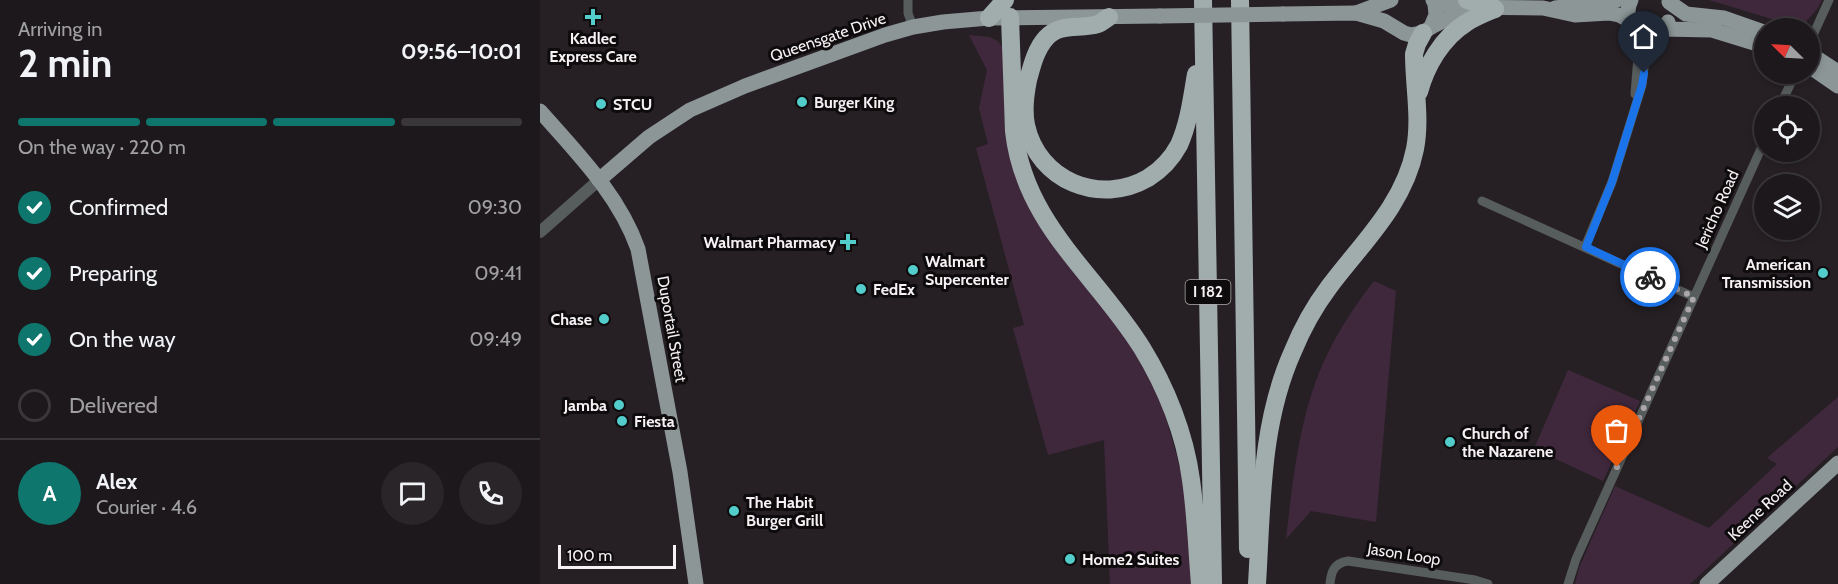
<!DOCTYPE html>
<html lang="en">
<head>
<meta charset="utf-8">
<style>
	body { margin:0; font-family:Cabin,sans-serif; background:#292529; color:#f1f3f6; height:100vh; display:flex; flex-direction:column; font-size:22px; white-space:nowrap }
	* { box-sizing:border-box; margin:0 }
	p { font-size:20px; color:#a0a0a3 }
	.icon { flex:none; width:33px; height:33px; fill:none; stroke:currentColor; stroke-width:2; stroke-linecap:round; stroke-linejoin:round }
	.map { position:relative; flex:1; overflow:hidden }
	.sheet { display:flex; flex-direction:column; background:#1c181c; width:540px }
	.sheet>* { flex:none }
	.needle { width:39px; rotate:294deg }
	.tools { position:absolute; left:1214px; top:18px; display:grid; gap:12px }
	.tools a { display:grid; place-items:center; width:66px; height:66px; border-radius:50%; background:#1c181c; box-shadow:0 3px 9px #0003,0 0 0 2px #3a373b; font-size:30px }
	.scale { position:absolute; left:18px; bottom:15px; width:118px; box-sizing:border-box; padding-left:6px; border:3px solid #f5f1f4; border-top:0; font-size:16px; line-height:21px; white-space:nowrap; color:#f5f1f4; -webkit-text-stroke:4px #0e0b0d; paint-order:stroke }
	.pin { position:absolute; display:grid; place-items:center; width:51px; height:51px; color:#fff; margin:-62px -26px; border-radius:50% 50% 50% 0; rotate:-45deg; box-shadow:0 0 6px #0007 }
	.pin .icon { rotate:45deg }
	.courier { position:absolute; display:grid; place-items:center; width:60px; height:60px; margin:-30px; border:4px solid #1a73e8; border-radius:50%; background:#fff; color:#222; box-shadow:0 2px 8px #0007 }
	.summary em { font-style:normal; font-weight:700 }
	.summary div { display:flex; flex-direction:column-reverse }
	.summary { display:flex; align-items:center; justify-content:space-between; height:102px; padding:0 18px }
	h1 { font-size:39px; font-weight:700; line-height:45px }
	.bar { display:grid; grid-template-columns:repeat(4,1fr); gap:9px 6px; align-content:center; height:72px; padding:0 18px }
	.bar i { height:8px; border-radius:4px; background:#3a373b }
	.bar .current { background:#0f766e }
	.bar p { grid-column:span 4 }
	.line { display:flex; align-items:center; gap:15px; padding:0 18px; border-top:2px solid #3a373b }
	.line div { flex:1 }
	.round { display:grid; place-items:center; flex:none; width:63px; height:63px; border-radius:32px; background:#292529 }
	ol { padding:0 18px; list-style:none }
	li { display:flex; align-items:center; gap:18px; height:66px }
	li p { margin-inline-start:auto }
	li .icon { padding:6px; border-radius:50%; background:#0f766e; color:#fff; stroke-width:4 }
	li:last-child { color:#a0a0a3 }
	li i { width:33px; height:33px; border:3px solid #3a373b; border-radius:50% }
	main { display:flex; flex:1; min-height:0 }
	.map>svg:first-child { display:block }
</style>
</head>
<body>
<main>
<section class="sheet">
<div class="summary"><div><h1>2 min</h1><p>Arriving in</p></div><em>09:56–10:01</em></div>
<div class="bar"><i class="current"></i><i class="current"></i><i class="current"></i><i></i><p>On the way · 220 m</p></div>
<ol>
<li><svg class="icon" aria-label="check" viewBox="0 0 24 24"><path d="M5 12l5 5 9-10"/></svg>Confirmed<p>09:30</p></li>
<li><svg class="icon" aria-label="check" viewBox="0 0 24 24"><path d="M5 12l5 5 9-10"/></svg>Preparing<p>09:41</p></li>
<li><svg class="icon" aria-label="check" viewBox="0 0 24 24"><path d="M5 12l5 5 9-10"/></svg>On the way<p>09:49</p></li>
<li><i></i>Delivered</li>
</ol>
<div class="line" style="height:108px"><b class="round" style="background:#0f766e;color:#fff">A</b><div><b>Alex</b><p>Courier · 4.6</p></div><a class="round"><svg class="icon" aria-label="chat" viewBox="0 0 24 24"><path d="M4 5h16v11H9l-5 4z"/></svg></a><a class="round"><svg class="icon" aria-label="phone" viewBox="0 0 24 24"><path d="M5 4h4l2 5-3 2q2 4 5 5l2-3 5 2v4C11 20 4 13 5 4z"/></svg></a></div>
</section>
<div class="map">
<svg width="1298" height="584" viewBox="0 0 1298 584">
	<rect width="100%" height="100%" fill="#262025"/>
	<g fill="#40283c">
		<polygon points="1169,0 1282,0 1277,9 1264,24 1255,26"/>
		<polygon points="429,35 449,37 458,41 464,49 464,105 468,145 479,184 577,324 619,393 642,475 650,532 652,584 570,584 564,440 508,455 473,328 484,325 436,148 448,144 439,108 447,70"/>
		<path d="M834,281l22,10 -20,231 -65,-11 -25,28c7,-61 14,-129 41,-184 13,-27 29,-51 47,-74z"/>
		<polygon points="1028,370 1100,401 1063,481 994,449"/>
		<polygon points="1298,397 1298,447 1150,584 1035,584 1039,568 1075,486 1169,528 1237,464 1227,458"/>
	</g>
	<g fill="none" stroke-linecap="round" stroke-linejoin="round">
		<g stroke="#575c5c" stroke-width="9">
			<polyline points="368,0 368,13 373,27"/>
			<polyline points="1094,27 1098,56 1095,94"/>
			<polyline points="1269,44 1289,0"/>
			<polyline points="1240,106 1255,74"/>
			<polyline points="942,201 1154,297"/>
			<polyline points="1045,247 1072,182 1102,85 1106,49 1116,32"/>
			<path d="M790,584c1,-12 4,-21 18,-23l127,19 13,4"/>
			<polyline points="1028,584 1036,559 1224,142"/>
		</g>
		<polyline stroke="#575c5c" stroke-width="12" points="0,232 59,180"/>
		<g stroke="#8c9696" stroke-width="15">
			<polyline points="895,0 904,5 911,7 1003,8 1035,15 1069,13 1079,15 1090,21"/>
			<path d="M1091,0c-13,27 20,46 37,22"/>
			<polyline points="1129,2 1146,14 1184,18 1224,32"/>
			<polyline points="1015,8 1077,0"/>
			<polyline points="816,13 851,0"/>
			<polyline points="743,14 816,13 844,21 864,33 871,35 883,33 891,27 896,15 895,4 893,0"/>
			<polyline points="891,27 905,20 938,13"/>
			<polyline points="1122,29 1172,30 1224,46"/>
			<polyline points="1269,53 1298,72"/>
			<polyline points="1269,66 1298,86"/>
			<path d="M0,111c37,42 79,84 98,138l42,223 16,112"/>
			<polyline points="59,180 109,137 150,110 205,86 345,35 373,27 403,22 449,18 620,16"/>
			<polyline points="1167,584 1298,463"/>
		</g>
		<g stroke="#a1adad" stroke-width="18">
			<polyline points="663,0 673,584"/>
			<polyline points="700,0 708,549"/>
			<polyline points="927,0 955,9"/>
			<path d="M470,17l4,114c10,93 82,143 128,217 24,39 43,86 49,132 5,34 6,69 9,104"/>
			<path d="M569,17c-3,2 -8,6 -11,7 -18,6 -38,-2 -52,14 -10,11 -14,27 -18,42 -3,15 -5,30 -2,45 12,56 74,81 122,53 13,-8 24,-20 31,-33 10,-22 13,-48 17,-71"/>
			<polyline points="449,18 465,0"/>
			<path d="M879,92c7,-26 23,-54 47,-69 9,-6 19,-10 29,-14"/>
			<path d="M717,584c5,-79 3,-160 36,-233 9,-22 21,-44 36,-64 32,-43 75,-82 86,-138 6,-31 -1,-63 -1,-95l3,-10 6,-11"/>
		</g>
		<polyline stroke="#8c9696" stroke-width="15" points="620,16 743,14"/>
	</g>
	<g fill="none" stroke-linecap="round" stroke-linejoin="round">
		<polyline stroke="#ada8ac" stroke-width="6" stroke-dasharray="0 10.8" points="1077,467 1154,297 1110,277"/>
		<polyline stroke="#1a73e8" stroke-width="8" points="1104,73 1102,85 1072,182 1046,247 1110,277"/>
	</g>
	<g fill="#53cdcb" stroke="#0e0b0d" stroke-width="2">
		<path d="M50 8h6v6h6v6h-6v6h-6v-6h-6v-6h6z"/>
		<circle cx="262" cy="102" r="6"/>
		<circle cx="61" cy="104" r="6"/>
		<path d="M305 233h6v6h6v6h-6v6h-6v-6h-6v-6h6z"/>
		<circle cx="373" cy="270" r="6"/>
		<circle cx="1283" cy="273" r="6"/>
		<circle cx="321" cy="289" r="6"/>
		<circle cx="64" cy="319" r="6"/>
		<circle cx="79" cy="405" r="6"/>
		<circle cx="82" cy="421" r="6"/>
		<circle cx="910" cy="442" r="6"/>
		<circle cx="194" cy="511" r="6"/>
		<circle cx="530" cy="559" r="6"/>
	</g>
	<g text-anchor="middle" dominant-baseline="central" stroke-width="6" stroke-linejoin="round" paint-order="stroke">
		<rect fill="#0e0b0d" stroke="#b0acaf" stroke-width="1.5" x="645.5" y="280" width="45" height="24" rx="4.5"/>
		<g font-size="15" font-weight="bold" fill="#f5f1f4">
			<text x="668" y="292">I 182</text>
		</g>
		<g font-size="16" fill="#f5f1f4" stroke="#0e0b0d">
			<text transform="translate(288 37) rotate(-19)">Queensgate Drive</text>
			<text transform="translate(1177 209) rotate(-66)">Jericho Road</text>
			<text transform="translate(132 329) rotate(80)">Duportail Street</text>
			<text transform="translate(1220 510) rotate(-43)">Keene Road</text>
			<text transform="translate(864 554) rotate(9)">Jason Loop</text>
		</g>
		<g font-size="16" font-weight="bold" fill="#f5f1f4" stroke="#0e0b0d" text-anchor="start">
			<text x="53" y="38" text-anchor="middle">Kadlec<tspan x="53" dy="18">Express Care</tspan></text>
			<text x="274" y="102">Burger King</text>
			<text x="73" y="104">STCU</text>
			<text x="296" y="242" text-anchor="end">Walmart Pharmacy</text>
			<text x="385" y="261">Walmart<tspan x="385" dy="18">Supercenter</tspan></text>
			<text x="1271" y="264" text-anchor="end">American<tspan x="1271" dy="18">Transmission</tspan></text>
			<text x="333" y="289">FedEx</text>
			<text x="52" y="319" text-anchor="end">Chase</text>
			<text x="67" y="405" text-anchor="end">Jamba</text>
			<text x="94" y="421">Fiesta</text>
			<text x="922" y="433">Church of<tspan x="922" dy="18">the Nazarene</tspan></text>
			<text x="206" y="502">The Habit<tspan x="206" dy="18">Burger Grill</tspan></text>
			<text x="542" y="559">Home2 Suites</text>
		</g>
	</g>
</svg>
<div class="tools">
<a><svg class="needle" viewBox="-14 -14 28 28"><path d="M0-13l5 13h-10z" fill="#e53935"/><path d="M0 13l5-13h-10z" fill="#a0a0a3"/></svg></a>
<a><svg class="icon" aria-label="locate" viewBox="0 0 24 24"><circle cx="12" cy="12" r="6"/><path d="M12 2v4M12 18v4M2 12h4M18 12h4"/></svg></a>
<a><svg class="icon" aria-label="layers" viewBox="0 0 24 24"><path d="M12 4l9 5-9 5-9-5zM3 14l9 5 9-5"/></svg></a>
</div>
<div class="scale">100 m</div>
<div class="pin" style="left:1077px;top:467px;background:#ea580c"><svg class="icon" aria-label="bag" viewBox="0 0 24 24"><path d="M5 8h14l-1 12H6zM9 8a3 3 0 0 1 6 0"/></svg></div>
<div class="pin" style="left:1104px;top:73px;background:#1f2937"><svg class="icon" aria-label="home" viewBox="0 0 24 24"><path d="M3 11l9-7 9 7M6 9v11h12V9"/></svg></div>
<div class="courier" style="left:1110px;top:277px"><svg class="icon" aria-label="bike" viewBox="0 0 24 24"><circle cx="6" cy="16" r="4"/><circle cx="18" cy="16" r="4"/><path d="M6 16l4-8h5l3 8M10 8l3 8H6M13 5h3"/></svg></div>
</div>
</main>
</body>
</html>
